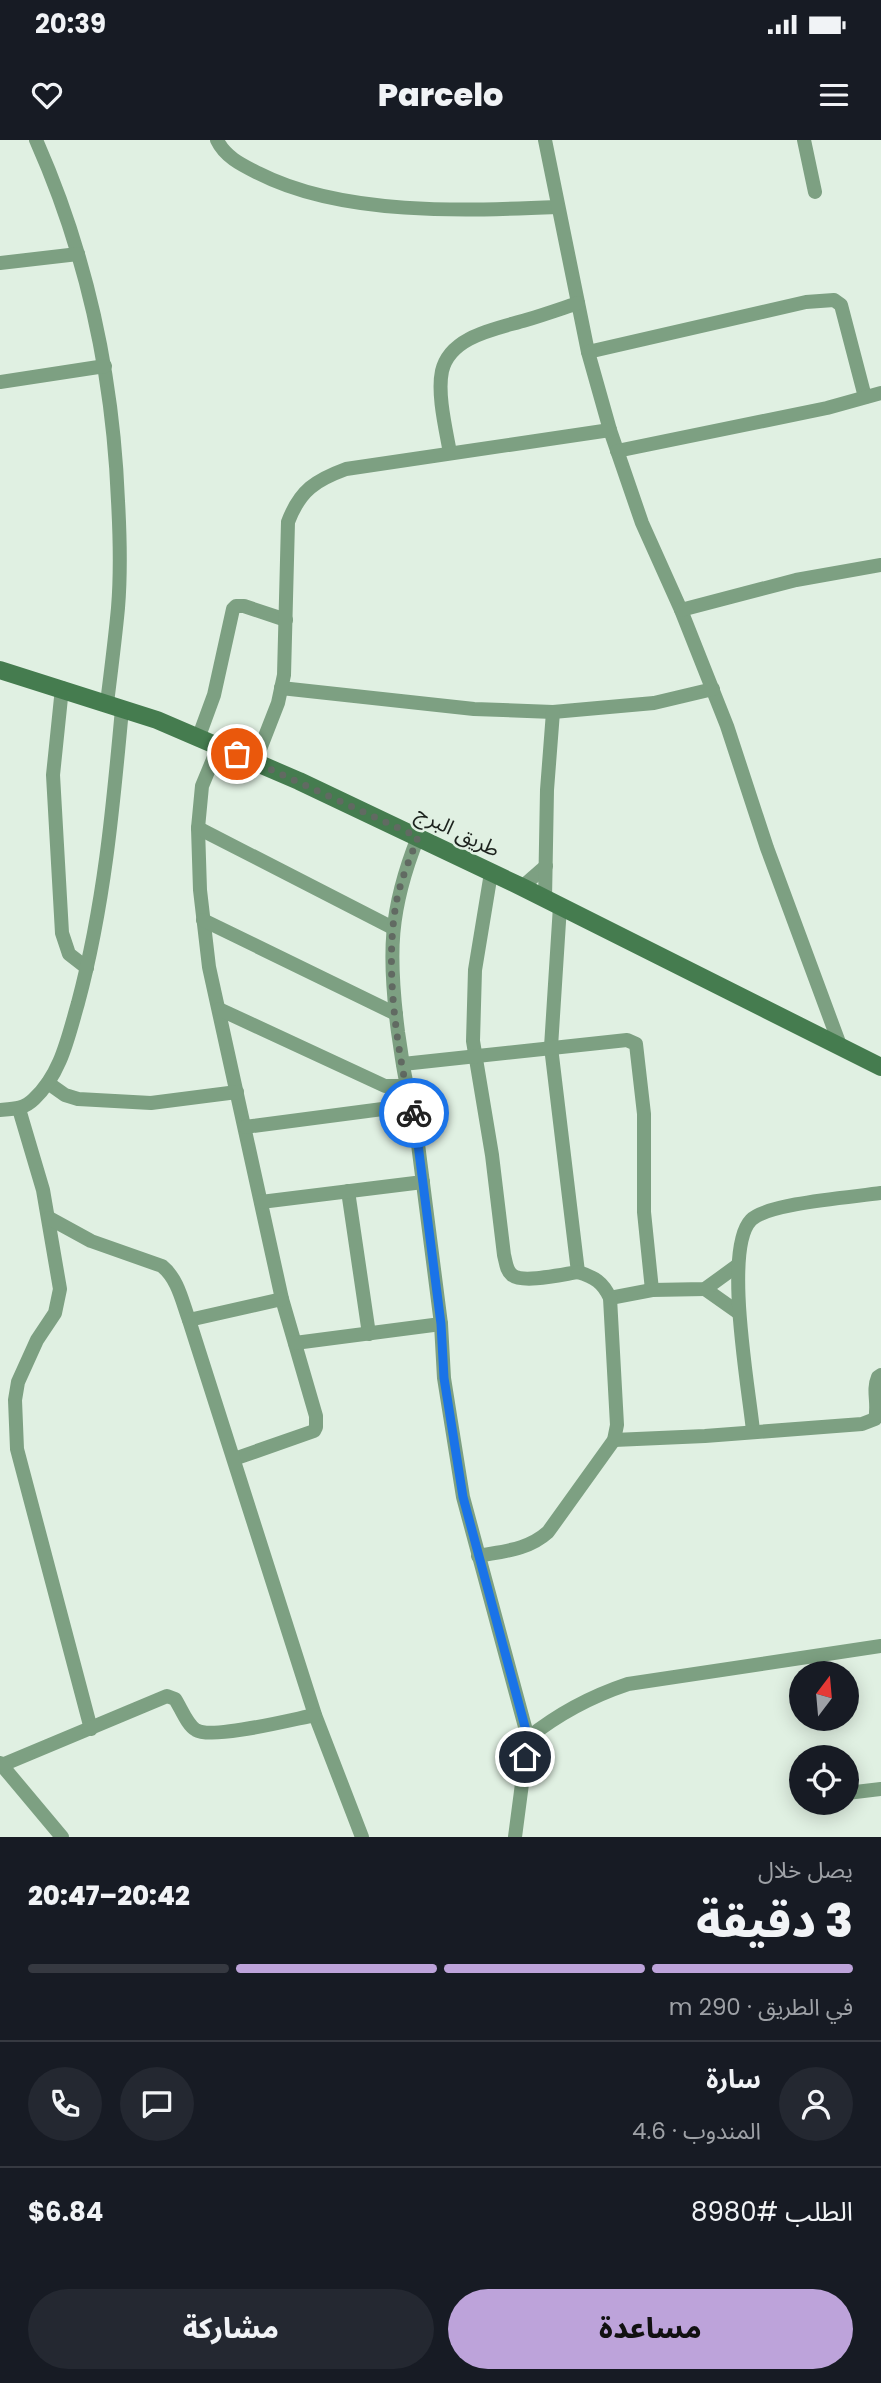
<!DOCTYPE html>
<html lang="ar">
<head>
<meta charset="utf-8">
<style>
	body { margin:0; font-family:Poppins,"Noto Sans Arabic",sans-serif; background:#242831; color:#f1f3f6; direction:rtl; height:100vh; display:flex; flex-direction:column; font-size:26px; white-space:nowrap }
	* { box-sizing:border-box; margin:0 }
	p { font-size:23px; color:#9ea1a6 }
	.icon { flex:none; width:38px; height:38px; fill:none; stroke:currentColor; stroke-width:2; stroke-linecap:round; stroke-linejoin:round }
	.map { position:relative; height:1697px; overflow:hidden; direction:ltr }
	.panel { display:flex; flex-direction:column; background:#171b24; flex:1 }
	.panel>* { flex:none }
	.needle { width:46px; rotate:16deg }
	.fabs { position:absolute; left:789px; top:1521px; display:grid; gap:14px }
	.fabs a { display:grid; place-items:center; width:70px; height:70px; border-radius:50%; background:#171b24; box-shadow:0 4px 18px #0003; font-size:35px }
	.pin { position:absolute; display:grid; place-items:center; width:60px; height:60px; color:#fff; margin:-30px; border:4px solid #fff; border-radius:50%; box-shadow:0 2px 7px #0007 }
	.courier { position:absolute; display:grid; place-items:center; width:70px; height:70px; margin:-35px; border:5px solid #1a73e8; border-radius:50%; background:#fff; color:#222; box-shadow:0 2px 9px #0007 }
	.headline em { font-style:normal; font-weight:800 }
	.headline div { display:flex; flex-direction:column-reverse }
	.headline { display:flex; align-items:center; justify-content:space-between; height:119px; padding:0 28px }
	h1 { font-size:46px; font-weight:800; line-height:52px }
	.bar { display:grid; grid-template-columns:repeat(4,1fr); gap:10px 7px; align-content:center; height:84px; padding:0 28px }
	.bar i { height:9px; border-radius:5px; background:#363941 }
	.bar .on { background:#bda3da }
	.bar p { grid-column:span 4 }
	.line { display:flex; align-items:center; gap:18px; padding:0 28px; border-top:2px solid #363941 }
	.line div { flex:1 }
	.round { display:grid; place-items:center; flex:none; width:74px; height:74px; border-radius:37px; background:#242831 }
	.cta { display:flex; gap:14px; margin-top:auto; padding:14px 28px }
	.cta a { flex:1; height:80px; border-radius:42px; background:#bda3da; color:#111; font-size:28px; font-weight:800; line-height:80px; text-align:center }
	.cta a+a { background:#242831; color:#f1f3f6 }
	.status { display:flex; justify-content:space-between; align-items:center; height:49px; padding:0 35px; background:#171b24; direction:ltr }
	.status svg { height:19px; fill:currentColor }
	header { display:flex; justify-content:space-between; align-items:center; height:91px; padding:0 28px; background:#171b24; font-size:32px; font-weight:800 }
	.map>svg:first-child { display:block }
</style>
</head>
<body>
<div class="status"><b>20:39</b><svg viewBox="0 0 49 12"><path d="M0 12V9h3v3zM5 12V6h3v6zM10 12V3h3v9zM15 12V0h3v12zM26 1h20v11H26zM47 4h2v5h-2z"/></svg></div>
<header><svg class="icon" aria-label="menu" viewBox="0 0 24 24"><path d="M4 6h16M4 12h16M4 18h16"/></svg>Parcelo<svg class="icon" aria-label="heart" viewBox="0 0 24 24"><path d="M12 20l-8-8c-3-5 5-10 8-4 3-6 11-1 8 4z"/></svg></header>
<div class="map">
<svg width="881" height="1697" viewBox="0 0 881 1697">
	<rect width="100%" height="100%" fill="#e0f0e2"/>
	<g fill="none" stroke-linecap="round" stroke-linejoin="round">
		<g stroke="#7da082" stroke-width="14">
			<path d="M36,0c51,115 77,236 82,361 2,36 3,71 0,107 -3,32 -7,63 -11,95"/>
			<path d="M217,0c8,17 25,25 41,33 84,43 207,38 300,34"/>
			<polyline points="545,0 588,212 610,290 642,383 681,470 727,586 767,708 841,908"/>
			<polyline points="804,0 815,52"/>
			<polyline points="0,123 78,114"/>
			<polyline points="588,212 806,162 834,160 841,165 865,257"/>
			<polyline points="0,242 105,226"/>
			<polyline points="617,311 827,268 881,253"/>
			<path d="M450,313c-4,-23 -13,-59 -8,-82 8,-35 54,-42 84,-51 17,-5 34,-11 52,-17"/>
			<polyline points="681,470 796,440 881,425"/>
			<polyline points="62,548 53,635 62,793 69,814 87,828"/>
			<polyline points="281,548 474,569 553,572 654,563 713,549"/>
			<polyline points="199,596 214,555 233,469 236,466 244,466 286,480"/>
			<polyline points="219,605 202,646 198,688 200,750 209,827 282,1159 316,1276 316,1287 314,1291 234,1319"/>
			<path d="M255,622l23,-59 6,-28 4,-153c12,-32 28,-42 58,-53l264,-39"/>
			<polyline points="198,688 393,788"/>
			<path d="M418,697c-29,73 -30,117 -20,195 4,25 6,49 15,73l28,219 3,54 19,119 65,241 -13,99"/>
			<path d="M491,733l-16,97 -2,71 19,114 12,100c2,7 2,15 8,20 11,9 52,-1 66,-3l-27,-225 9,-141"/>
			<polyline points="522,747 546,726"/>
			<polyline points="545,759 547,650 553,572"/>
			<polyline points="203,780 396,874"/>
			<polyline points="219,869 385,946 406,946"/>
			<polyline points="403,924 627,900 636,904 644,974 644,1072 652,1150"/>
			<polyline points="48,943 65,955 78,959 151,963 237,952"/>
			<polyline points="19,969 43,1050 60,1149 55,1173 37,1200 18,1242 15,1260 17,1309 91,1589"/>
			<path d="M0,970c14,-1 24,-1 34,-11 27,-25 34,-62 44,-96 26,-97 35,-195 44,-294"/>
			<polyline points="245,987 413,965"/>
			<polyline points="348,1051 369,1194"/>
			<polyline points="261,1062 423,1042"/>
			<path d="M49,1078l42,23 71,25c16,13 20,35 27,54l126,395 47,122"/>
			<polyline points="705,1149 739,1173"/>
			<polyline points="610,1158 652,1150 705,1149 738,1125"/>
			<polyline points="189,1180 282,1159"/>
			<polyline points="295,1203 441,1184"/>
			<path d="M753,1291c-4,-42 -30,-182 -2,-211 16,-17 104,-23 130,-27"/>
			<path d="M614,1300l91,-4 157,-12 13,-5c4,-15 -3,-28 3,-42l3,-2"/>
			<path d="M478,1416c26,-5 50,-6 70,-24l66,-92 3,-15 -7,-127c-7,-16 -16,-21 -32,-26"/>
			<path d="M528,1598c30,-24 64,-42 100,-54l253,-38"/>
			<polyline points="0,1623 62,1697"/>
			<path d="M2,1625l165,-69 8,3c6,9 12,26 21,31 16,10 98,-11 119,-15"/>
			<polyline points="847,1653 881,1649"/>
		</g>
		<polyline stroke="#457c4f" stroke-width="18" points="0,530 157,580 299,641 522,747 881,927"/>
	</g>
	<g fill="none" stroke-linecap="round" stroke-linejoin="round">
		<path stroke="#616a62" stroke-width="7" stroke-dasharray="0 12.6" d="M237,614l181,83c-8,22 -18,44 -22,67 -10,58 -2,121 9,178 2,11 8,20 9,31"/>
		<polyline stroke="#1a73e8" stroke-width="9" points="414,973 441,1184 444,1238 463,1357 528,1598 525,1617"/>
	</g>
	<g text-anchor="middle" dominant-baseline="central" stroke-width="5" stroke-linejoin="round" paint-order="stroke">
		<g font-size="21" fill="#1c221d" stroke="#e0f0e2">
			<text transform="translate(458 691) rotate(26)">طريق البرج</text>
		</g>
	</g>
</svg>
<div class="fabs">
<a><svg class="needle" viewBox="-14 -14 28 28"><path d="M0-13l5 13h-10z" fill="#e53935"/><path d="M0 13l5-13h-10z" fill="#9ea1a6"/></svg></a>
<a><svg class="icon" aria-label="locate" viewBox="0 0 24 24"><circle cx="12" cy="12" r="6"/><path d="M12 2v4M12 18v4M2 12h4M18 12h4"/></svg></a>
</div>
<div class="pin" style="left:237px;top:614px;background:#ea580c"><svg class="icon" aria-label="bag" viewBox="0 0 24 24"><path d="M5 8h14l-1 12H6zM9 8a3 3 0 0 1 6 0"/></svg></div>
<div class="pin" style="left:525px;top:1617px;background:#1f2937"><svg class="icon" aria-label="home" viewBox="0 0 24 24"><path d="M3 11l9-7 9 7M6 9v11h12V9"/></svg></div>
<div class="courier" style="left:414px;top:973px"><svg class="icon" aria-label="bike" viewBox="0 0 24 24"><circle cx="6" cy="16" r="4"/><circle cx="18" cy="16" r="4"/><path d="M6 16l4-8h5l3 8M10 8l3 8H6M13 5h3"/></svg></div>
</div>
<section class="panel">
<div class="headline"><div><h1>3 دقيقة</h1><p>يصل خلال</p></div><em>20:42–20:47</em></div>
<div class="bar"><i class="on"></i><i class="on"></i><i class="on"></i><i></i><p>في الطريق · 290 m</p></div>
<div class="line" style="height:126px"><a class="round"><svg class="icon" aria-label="person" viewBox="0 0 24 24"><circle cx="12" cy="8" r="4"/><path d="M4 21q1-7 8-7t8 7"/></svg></a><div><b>سارة</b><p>المندوب · 4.6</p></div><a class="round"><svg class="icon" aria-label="chat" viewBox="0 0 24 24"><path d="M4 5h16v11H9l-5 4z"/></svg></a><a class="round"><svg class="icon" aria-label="phone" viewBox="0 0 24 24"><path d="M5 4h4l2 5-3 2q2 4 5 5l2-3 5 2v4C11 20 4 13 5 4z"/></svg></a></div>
<div class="line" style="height:91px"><div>الطلب #8980</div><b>$6.84</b></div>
<div class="cta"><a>مساعدة</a><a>مشاركة</a></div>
</section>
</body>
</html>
